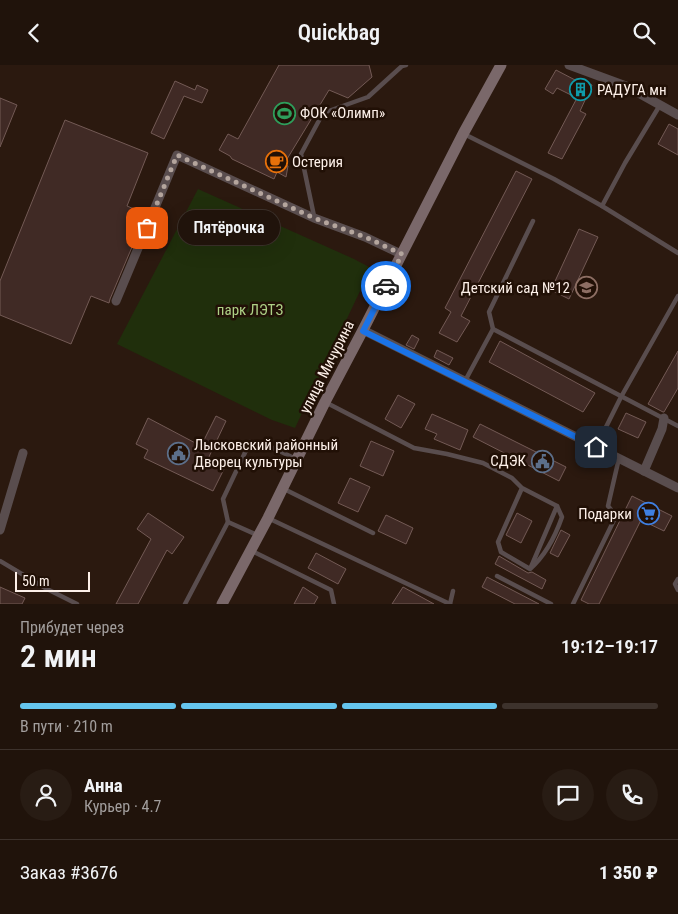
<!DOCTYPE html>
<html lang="ru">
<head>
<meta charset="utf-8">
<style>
	body { margin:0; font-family:"Roboto Condensed",sans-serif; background:#281c14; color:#f1f3f6; height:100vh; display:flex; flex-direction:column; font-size:19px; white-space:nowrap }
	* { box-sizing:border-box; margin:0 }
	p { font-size:16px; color:#a29e9d }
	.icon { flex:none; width:28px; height:28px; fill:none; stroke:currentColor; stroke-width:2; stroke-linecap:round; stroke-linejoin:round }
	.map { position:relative; height:539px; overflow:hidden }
	.sheet { display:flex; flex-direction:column; background:#20130b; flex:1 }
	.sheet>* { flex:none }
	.scale { position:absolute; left:15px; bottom:12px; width:75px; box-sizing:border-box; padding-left:5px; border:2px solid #fdf0e9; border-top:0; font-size:14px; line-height:18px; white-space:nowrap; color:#fdf0e9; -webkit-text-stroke:4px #211006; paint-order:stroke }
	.pin { position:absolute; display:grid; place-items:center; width:42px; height:42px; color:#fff; margin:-21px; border-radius:10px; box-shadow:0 2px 8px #0006 }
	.courier { position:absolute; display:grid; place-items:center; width:50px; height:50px; margin:-25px; border:4px solid #1a73e8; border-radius:50%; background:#fff; color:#222; box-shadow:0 1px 6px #0007 }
	.bubble { position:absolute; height:35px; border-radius:18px; background:#20130b; box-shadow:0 5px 20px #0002,0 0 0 1px #3d322c; font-size:16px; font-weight:600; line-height:35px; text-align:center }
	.headline em { font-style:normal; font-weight:600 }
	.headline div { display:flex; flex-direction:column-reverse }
	.headline { display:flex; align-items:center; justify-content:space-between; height:85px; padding:0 20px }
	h1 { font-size:32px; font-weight:600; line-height:38px }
	.bar { display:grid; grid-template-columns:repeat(4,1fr); gap:8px 5px; align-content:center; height:60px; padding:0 20px }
	.bar i { height:6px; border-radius:4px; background:#3d322c }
	.bar .current { background:#65c5ee }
	.bar p { grid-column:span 4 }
	.line { display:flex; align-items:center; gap:12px; padding:0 20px; border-top:1px solid #3d322c }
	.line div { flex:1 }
	.round { display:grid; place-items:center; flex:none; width:52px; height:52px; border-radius:26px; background:#281c14 }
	header { display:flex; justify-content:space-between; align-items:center; height:65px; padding:0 20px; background:#20130b; font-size:22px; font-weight:600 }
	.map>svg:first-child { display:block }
</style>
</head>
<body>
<header><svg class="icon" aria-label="back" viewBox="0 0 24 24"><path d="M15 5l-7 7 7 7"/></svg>Quickbag<svg class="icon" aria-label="search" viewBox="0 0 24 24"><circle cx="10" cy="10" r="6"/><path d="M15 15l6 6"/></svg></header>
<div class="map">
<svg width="678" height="539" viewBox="0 0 678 539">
	<rect width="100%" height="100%" fill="#2b190f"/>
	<polygon fill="#202f0c" points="198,124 354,194 371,203 295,363 272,355 117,279"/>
	<g fill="#402a25" stroke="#735a55">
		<polygon points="279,0 369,0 372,12 348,33 329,25 284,99 288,101 286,112 277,107 274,114 232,94 230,91 219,85 228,69 238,74"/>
		<polygon points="556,5 577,16 578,14 592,20 580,46 586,49 562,94 548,88 577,33 557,23 553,29 545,24"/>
		<polygon points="175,16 195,25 197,20 208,25 202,38 184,31 164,74 151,68"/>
		<polygon points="0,33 17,40 0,82"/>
		<polygon points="65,55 148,88 127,141 146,149 110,234 109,238 91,231 71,279 0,250 0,216"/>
		<polygon points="669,59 678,64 678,90 658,79"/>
		<polygon points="516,106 532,114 461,251 470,256 457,277 439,268 451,247 445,243"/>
		<polygon points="579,164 598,172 569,234 551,225"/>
		<polygon points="412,270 419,274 414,284 406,280"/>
		<polygon points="500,276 595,328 583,347 489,297"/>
		<polygon points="437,285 453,293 449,300 434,292"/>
		<polygon points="678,286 678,323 664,347 663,347 648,339"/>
		<polygon points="398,330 415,339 401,363 385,354"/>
		<polygon points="626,348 646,357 638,373 618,364"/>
		<polygon points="432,349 468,365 460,385 434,374 437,369 425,364"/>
		<polygon points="216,351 226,356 207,396 224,404 213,426 144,393 148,385 136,379 148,353 201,381"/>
		<polygon points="480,359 566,402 559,416 473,372"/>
		<polygon points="371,376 394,386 383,411 360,401"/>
		<polygon points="350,413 370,422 358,447 338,438"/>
		<polygon points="632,431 672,451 664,466 641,455 599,539 589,539 581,535"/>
		<polygon points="148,448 184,472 172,489 167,485 138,539 116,539 151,474 137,464"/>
		<polygon points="517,448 532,456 521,478 506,470"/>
		<polygon points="386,450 413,463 406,479 378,466"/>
		<polygon points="561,465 570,470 558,492 550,488"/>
		<polygon points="316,488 346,504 338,519 308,503"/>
		<polygon points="499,491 528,508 532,507 546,515 542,524 495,499"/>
		<polygon points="487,512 539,539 515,539 482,522"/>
		<polygon points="0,522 25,533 22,539 0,539"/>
		<polygon points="303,522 318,532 314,539 294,539"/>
		<polygon points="403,522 434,539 392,539"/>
	</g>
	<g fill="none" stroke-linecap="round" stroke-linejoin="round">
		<g stroke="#594d4e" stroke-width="4.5">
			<polyline points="464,69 554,114 602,141 678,188"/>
			<polyline points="602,141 625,98 660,40"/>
			<polyline points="314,151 301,89 323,48 368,32 402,1 406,0"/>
			<polyline points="493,264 678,361"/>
			<polyline points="465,316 493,264 489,247 533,156"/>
			<path d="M327,338l87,45 33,6 36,9 29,15 10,10 -24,54 3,10 29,17c16,-14 25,-32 32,-52l-5,-11 -35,-18"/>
			<polyline points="596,382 621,332 678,231"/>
			<polyline points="284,424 373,468"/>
			<polyline points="270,454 450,539"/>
			<polyline points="257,470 228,457 223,434 250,377 267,380 296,394"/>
			<polyline points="252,486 331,525 334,539"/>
			<polyline points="0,496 47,524 77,539"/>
			<polyline points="531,502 557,441"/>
			<polyline points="497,511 551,539"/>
			<polyline points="678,514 675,519 678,525"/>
			<polyline points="185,539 228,457"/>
			<polyline points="450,539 453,526"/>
			<polyline points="573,539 616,451 608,441 619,393"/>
		</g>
		<g stroke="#594d4e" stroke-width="9">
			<polyline points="569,0 626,21 678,50"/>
			<polyline points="116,236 177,90 314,153 365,172 401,189"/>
			<polyline points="363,265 678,423"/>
			<polyline points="644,406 662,364 664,353"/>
			<polyline points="0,465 23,388"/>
		</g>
		<polyline stroke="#7a686a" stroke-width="11" points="222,539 268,453 325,337 363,265 463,69 501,0"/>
	</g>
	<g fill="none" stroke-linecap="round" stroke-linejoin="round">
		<polyline stroke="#b4a59d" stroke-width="5" stroke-dasharray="0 9" points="147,163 177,90 314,153 365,172 402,189 386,221"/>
		<polyline stroke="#1a73e8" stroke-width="6" points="386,221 363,266 596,382"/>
	</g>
	<defs>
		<symbol id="building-ring" viewBox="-11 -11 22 22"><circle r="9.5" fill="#211006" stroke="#0f9aa8" stroke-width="1.5"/><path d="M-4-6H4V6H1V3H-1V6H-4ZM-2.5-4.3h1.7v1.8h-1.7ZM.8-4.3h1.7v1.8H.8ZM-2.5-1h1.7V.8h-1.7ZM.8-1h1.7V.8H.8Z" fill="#0f9aa8"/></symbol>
		<symbol id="stadium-ring" viewBox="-11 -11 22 22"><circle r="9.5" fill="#211006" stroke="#2e9e5b" stroke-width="1.5"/><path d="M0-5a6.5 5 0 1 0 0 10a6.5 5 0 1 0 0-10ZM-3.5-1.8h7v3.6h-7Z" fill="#2e9e5b"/></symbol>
		<symbol id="cafe-ring" viewBox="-11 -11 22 22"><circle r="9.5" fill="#211006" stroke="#e8710a" stroke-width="1.5"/><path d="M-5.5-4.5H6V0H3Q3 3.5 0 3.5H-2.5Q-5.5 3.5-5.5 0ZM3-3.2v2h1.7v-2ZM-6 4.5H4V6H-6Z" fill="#e8710a"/></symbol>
		<symbol id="school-ring" viewBox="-11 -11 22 22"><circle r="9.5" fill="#211006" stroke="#8d6e63" stroke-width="1.5"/><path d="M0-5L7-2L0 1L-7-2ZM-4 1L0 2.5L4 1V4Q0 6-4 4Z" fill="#8d6e63"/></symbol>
		<symbol id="civic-ring" viewBox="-11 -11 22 22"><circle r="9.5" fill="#211006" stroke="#5c6f8a" stroke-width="1.5"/><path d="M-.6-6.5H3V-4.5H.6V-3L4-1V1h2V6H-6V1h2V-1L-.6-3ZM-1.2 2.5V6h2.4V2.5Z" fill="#5c6f8a"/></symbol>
		<symbol id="supermarket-ring" viewBox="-11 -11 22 22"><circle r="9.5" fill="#211006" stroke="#3f7fe0" stroke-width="1.5"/><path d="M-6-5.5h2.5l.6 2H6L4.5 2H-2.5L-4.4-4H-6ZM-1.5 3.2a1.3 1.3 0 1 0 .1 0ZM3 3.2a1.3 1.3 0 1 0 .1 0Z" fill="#3f7fe0"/></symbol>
	</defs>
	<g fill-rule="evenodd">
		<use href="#building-ring" x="568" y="12" width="25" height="25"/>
		<use href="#stadium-ring" x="272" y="36" width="25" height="25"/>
		<use href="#cafe-ring" x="264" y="84" width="25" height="25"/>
		<use href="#school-ring" x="574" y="210" width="25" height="25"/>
		<use href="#civic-ring" x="166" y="376" width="25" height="25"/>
		<use href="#civic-ring" x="530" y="384" width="25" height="25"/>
		<use href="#supermarket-ring" x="636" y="436" width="25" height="25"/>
	</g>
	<g text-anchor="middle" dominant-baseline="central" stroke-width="5" stroke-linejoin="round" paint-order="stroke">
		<g font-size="15" fill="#fdf0e9" stroke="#211006" text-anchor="start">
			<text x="597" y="25">РАДУГА мн</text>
			<text x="300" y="48">ФОК «Олимп»</text>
			<text x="292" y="97">Остерия</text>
			<text x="570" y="223" text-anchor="end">Детский сад №12</text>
			<text x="194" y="380">Лысковский районный<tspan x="194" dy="17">Дворец культуры</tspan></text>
			<text x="526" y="396" text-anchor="end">СДЭК</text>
			<text x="632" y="449" text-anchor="end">Подарки</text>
		</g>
		<g font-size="15" fill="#aed186" stroke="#211006">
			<text x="250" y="245">парк ЛЭТЗ</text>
		</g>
		<g font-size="15" fill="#fdf0e9" stroke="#211006">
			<text transform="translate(327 302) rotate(-63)">улица Мичурина</text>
		</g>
	</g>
</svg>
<div class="scale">50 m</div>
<div class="pin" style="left:147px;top:163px;background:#ea580c"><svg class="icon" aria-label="bag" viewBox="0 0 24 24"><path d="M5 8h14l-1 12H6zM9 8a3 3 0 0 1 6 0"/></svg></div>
<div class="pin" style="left:596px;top:382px;background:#1f2937"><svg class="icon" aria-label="home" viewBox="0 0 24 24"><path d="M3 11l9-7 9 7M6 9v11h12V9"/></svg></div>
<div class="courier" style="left:386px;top:221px"><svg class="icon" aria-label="car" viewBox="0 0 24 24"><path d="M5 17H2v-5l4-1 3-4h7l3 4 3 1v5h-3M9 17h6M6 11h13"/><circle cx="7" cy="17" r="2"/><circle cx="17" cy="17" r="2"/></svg></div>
<div class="bubble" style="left:178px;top:145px;width:102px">Пятёрочка</div>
</div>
<section class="sheet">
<div class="headline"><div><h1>2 мин</h1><p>Прибудет через</p></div><em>19:12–19:17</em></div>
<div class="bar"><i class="current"></i><i class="current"></i><i class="current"></i><i></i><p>В пути · 210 m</p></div>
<div class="line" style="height:90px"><a class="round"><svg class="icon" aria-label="person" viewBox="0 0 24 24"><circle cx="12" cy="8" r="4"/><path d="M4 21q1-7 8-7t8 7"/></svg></a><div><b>Анна</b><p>Курьер · 4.7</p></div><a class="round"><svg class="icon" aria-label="chat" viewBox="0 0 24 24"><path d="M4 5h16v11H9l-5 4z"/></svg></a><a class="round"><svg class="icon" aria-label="phone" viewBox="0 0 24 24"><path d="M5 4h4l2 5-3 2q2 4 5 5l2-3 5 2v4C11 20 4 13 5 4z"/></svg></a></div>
<div class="line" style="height:65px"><div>Заказ #3676</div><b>1 350 ₽</b></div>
</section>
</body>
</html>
